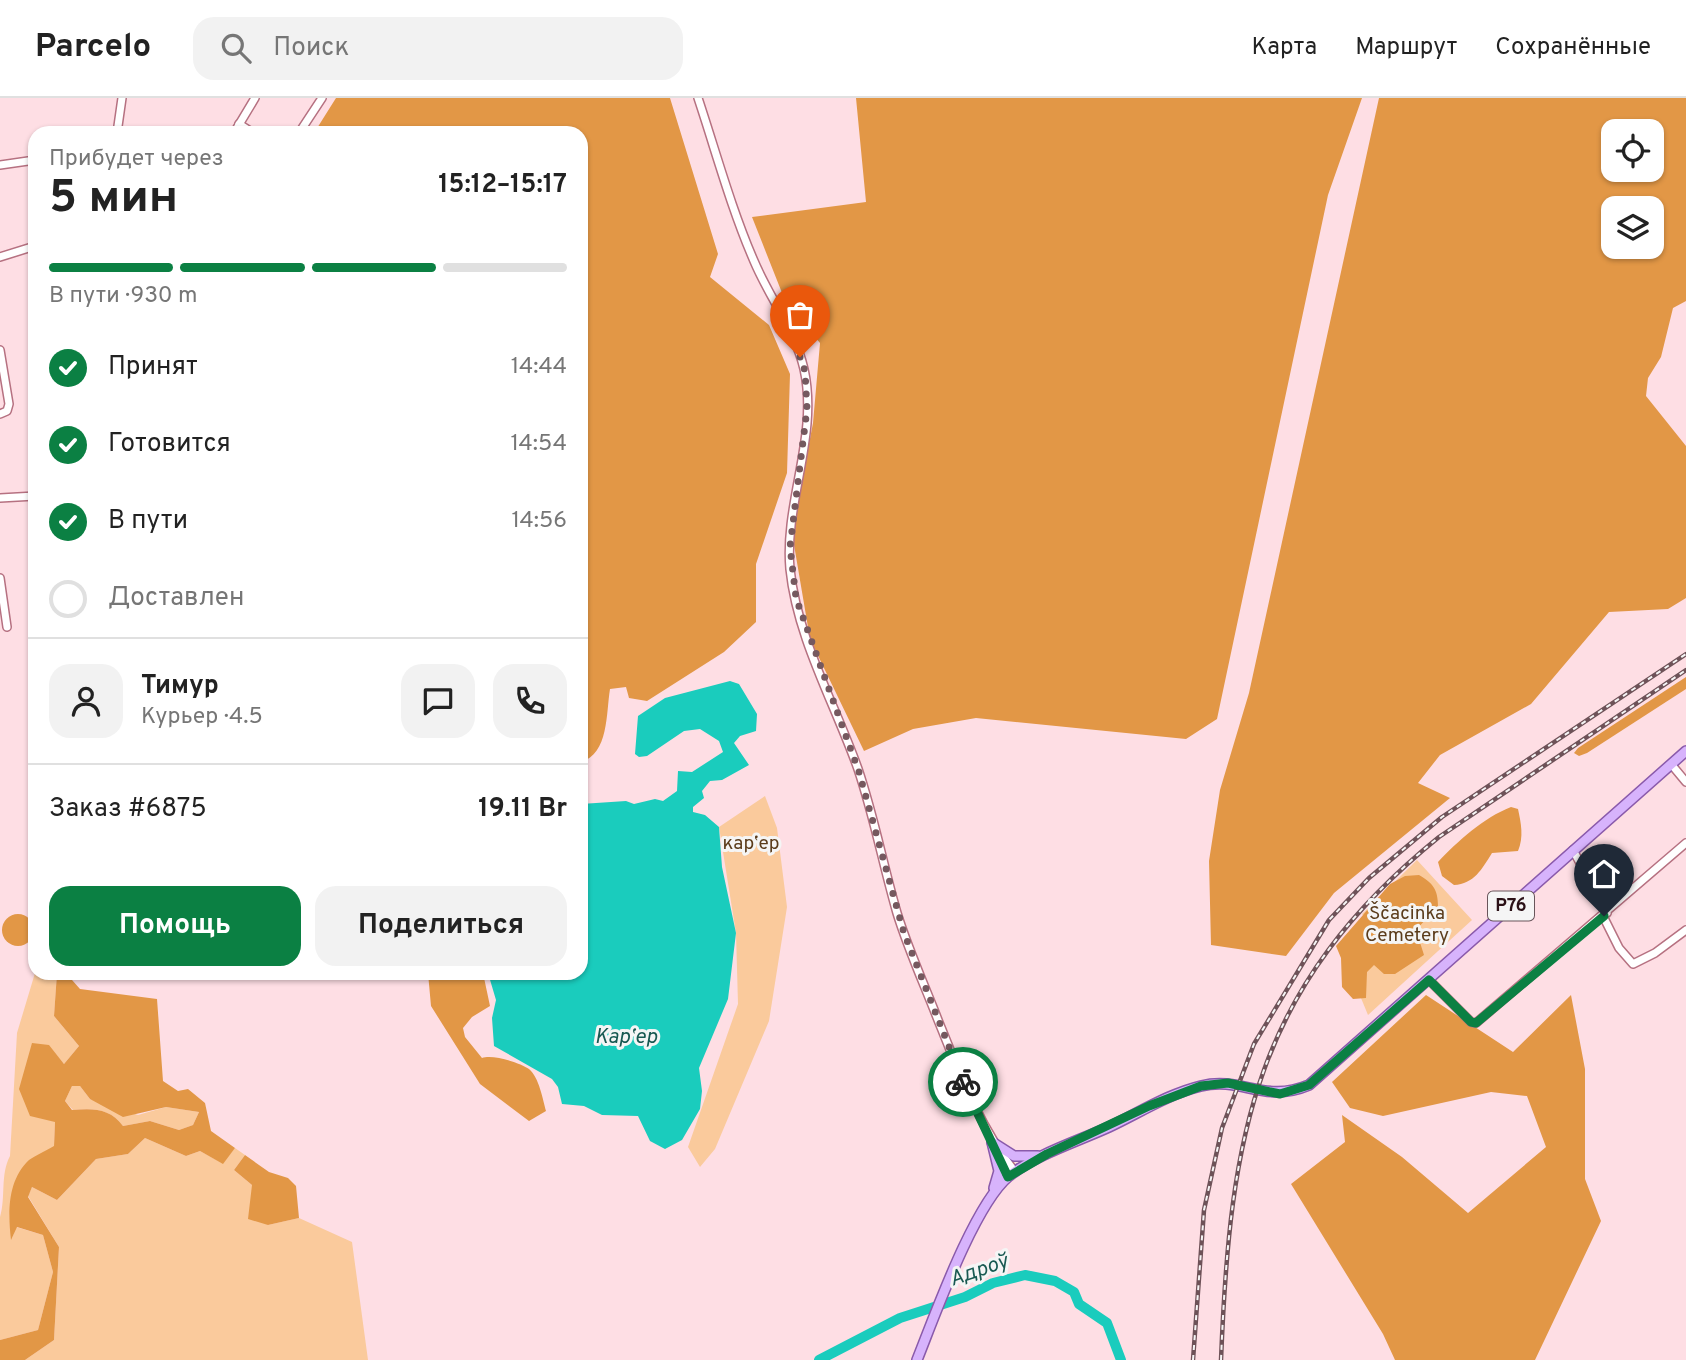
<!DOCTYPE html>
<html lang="ru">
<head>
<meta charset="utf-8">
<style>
	body { margin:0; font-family:Overpass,sans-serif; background:#f2f2f2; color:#222; height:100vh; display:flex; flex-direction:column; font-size:26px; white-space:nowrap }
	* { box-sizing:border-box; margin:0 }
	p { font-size:23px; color:#767676 }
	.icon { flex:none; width:38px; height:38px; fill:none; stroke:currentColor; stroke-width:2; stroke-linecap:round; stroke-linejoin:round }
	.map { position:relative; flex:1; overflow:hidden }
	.panel { position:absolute; left:28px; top:28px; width:560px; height:854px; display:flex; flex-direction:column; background:#fff; border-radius:21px; box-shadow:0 2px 5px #0004 }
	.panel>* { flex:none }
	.fabs { position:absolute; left:1601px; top:21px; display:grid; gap:14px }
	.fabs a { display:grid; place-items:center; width:63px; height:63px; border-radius:14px; background:#fff; box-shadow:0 2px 5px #0004; font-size:35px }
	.pin { position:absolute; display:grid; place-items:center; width:60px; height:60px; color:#fff; margin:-72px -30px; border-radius:50% 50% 50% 0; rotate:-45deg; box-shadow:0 0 7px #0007 }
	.pin .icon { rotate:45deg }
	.courier { position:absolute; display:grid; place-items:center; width:70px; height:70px; margin:-35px; border:5px solid #0b8043; border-radius:50%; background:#fff; color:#222; box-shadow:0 2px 9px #0007 }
	.summary em { font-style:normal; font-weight:700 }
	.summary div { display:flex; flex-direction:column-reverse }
	.summary { display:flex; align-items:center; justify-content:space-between; height:119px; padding:0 21px }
	h1 { font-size:46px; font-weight:700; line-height:52px }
	.bar { display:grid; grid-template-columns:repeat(4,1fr); gap:10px 7px; align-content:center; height:84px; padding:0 21px }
	.bar i { height:9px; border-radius:5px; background:#e0e0e0 }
	.bar .current { background:#0b8043 }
	.bar p { grid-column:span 4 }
	.line { display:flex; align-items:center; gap:18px; padding:0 21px; border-top:2px solid #e0e0e0 }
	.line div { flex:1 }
	.round { display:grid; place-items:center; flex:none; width:74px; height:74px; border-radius:21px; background:#f2f2f2 }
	ol { padding:0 21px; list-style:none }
	li { display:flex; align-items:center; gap:21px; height:77px }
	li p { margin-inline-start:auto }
	li .icon { padding:7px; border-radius:50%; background:#0b8043; color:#fff; stroke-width:4 }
	li:last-child { color:#767676 }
	li i { width:38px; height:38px; border:4px solid #e0e0e0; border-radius:50% }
	.cta { display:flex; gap:14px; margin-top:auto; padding:14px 21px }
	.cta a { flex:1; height:80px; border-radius:21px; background:#0b8043; color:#fff; font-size:28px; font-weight:700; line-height:80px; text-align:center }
	.cta a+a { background:#f2f2f2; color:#222 }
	header { display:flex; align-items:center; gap:42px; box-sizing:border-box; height:98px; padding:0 35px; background:#fff; border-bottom:2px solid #e0e0e0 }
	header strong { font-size:33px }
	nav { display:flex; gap:38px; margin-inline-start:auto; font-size:24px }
	.search { width:490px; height:63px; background:#f2f2f2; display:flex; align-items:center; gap:18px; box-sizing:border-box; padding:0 24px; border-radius:21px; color:#767676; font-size:26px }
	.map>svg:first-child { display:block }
</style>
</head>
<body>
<header>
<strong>Parcelo</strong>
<div class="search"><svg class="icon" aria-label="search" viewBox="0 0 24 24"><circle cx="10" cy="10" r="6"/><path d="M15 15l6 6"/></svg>Поиск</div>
<nav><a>Карта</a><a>Маршрут</a><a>Сохранённые</a></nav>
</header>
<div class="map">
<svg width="1686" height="1262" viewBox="0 0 1686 1262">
	<rect width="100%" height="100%" fill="#fedee4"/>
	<g fill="#faca9c">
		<polygon points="765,698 777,730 787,809 769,923 715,1051 700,1069 688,1049 738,906 736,835 719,729"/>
		<polygon points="1417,762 1472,822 1368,917 1340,849 1367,823 1362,816"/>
		<path d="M35,875h22l-3,43 25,30 -15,18 -15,-18 -17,-2 23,78 -1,25 -25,14 -17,77 4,-11 27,8 10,37 -15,58 -38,10v-123c6,-20 0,-42 10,-61l7,-123z"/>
		<path d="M72,988h8l10,13 48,16 28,-8 33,5 -6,13 -14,5 -29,-9 -27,5c-13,-18 -31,-18 -50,-16l-8,-9z"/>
		<polygon points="145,1040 186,1058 200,1053 222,1065 235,1050 245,1057 234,1072 252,1087 268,1127 299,1120 352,1144 368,1262 25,1262 54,1242 59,1149 28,1098 32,1089 57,1102 96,1061 128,1056"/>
	</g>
	<g fill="#e29746" fill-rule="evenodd">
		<path d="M336,0h334l48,156 -8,23 59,48 21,49 -3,99 -31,91v58l-32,30 -77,49 -18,-3 -3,-11 -16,2c-4,24 -1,65 -29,73v-629h-267z"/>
		<polygon points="856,0 1362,0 1328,97 1217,621 1186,641 976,620 913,631 864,653 810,541 792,435 813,325 820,245 786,205 752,119 866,104"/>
		<path d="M1379,0h307v203l-13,7 -12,49 -13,21 -2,18 40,50v152l-18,11 -59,3 -78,92 -91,51 -22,28 32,15 -116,95 -48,63 -75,-11 -2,-84 11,-71 29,-97zM1614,33h38v39h-38zM1614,110h38v39h-38z"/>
		<polygon points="1686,579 1686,591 1587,655 1579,658 1574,655 1578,650"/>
		<path d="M1511,709l7,2c3,14 6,28 0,42l-26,2c-10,16 -18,31 -38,32l-12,-9 -4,-14c20,-21 45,-44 73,-55z"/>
		<path d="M1419,777c14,8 19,15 19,31l-22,24 8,25 -29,19h-11l-10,-9 -7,7 -1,26 -13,1 -11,-12 -1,-29 -5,-12 54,-62 15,-8z"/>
		<circle cx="18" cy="832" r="16"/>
		<path d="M57,875h14l1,7 8,9 77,10 6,82 15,10 10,-2 17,14 6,28 24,17 -12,16 -23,-13 -14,5 -41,-18 -17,16 -32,5 -39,41 -25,-13 -4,10 31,50 -5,93 -29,20h-25v-20l38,-10 15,-58 -10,-37 -26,-8 -6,13c-3,-27 -4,-59 18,-80 7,-5 17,-9 25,-14l1,-24 -25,-6 -11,-27 13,-46 17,2 15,19 15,-18 -25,-30zM72,988h8l10,13 33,18 43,-10 33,5 -6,13 -14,5 -29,-9 -27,5c-13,-18 -30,-18 -51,-16l-7,-9z"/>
		<path d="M428,875h55l7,33 -18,11 -9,11 2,9 17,21c11,-4 39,5 47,11 10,8 14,31 17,42l-17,10 -49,-37 -49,-78z"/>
		<polygon points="1426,897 1513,954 1571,897 1585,971 1585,1081 1601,1123 1535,1262 1395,1262 1383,1236 1291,1086 1345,1044 1342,1017 1402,1059 1468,1115 1546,1049 1527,998 1491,994 1383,1018 1350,1010 1332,984"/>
		<polygon points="245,1057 269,1074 288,1080 296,1088 299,1120 268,1127 248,1121 252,1087 234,1072"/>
	</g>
	<polygon fill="#1accbd" points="730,583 739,586 757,616 756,633 740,638 734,645 749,667 722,682 710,683 702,693 704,700 693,709 693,714 705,717 719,729 722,769 736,835 728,901 699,970 702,993 700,1011 682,1042 665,1051 650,1043 638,1018 602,1017 584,1008 562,1006 558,989 552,981 494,948 492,920 496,902 488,875 581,875 581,706 626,703 634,706 655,701 663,703 677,693 678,673 692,674 723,654 719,643 700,631 684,633 647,658 639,659 635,656 638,618 665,600"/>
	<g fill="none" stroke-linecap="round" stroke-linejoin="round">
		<polyline stroke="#1accbd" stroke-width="10" points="819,1262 900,1220 965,1199 993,1185 1025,1177 1055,1183 1074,1194 1079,1206 1107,1225 1121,1262"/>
		<defs>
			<g id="minor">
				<path d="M698,0c18,54 33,110 56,163 15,36 41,69 50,108 15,67 -20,133 -14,200 7,69 45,135 68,200 16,47 25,96 39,144 11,36 27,71 41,107 22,54 41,106 77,152"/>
				<polyline points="239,26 253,35"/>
				<polyline points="117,35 122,0"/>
				<polyline points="234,35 255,0"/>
				<polyline points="299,35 322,0"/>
				<polyline points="0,67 35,62"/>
				<polyline points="0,159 35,148"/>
				<polyline points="0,252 9,306 7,313 0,316"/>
				<polyline points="0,400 35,398"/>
				<polyline points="0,480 7,529"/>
				<polyline points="1671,666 1686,684"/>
				<polyline points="1573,752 1607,815"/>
				<polyline points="1603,818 1619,850 1633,866 1655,855 1686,832"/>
				<polyline points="1429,882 1471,924 1476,925 1686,745"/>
			</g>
			<g id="major">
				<polyline points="992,1044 999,1073 994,1090"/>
				<polyline points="992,1044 1014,1058 1038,1058"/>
				<path d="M917,1262c18,-45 57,-155 92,-184 28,-22 67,-34 100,-49 30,-14 59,-33 92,-41 41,-10 63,18 108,-1l377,-334"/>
			</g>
		</defs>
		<use href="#minor" stroke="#b67181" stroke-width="10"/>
		<use href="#major" stroke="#8a5aab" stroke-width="12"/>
		<use href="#minor" stroke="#fff" stroke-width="7"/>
		<use href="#major" stroke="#d7b3fc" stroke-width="9"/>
		<defs>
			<g id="rail">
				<polyline points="1193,1262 1204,1112 1222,1030 1254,946 1329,822 1369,780 1442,719 1686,556"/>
				<path d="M1221,1262c9,-226 33,-373 218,-523l247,-167"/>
			</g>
		</defs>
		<use href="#rail" stroke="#6e5258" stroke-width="4.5"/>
		<use href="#rail" stroke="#f5f5f5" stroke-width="2" stroke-dasharray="5" stroke-linecap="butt"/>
	</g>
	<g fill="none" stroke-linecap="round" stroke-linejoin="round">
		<polyline stroke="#75595f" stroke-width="7" stroke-dasharray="0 12.6" points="800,259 805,273 807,311 790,449 796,500 859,674 904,835 963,984"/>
		<polyline stroke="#0b8043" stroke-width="9" points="963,984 1008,1079 1047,1056 1149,1008 1201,988 1228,985 1280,996 1309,987 1429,882 1471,924 1476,925 1604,818"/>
	</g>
	<g text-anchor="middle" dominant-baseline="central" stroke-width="6" stroke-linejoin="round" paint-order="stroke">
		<rect fill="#f5f5f5" stroke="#68555a" stroke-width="2" x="1488" y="793.5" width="46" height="29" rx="5"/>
		<g font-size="18" font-weight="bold" fill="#2b1117">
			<text x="1511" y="808">Р76</text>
		</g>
		<g font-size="19" fill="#5b3c1b" stroke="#f5f5f5">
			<text x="751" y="746">карʼер</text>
			<text x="1407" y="816">Ščacinka<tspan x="1407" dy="22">Cemetery</tspan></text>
		</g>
		<g font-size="21" font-style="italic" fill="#185952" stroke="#f5f5f5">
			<text x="626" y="939">Карʼер</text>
			<text transform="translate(979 1173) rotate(-19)">Адроў</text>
		</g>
	</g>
</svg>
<div class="fabs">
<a><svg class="icon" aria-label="locate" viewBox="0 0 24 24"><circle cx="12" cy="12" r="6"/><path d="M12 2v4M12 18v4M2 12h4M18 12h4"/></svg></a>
<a><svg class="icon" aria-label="layers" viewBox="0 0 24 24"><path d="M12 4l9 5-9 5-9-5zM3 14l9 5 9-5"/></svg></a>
</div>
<div class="pin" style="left:800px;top:259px;background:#ea580c"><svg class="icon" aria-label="bag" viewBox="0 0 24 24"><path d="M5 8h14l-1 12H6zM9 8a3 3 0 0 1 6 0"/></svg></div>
<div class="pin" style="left:1604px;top:818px;background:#1f2937"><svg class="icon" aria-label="home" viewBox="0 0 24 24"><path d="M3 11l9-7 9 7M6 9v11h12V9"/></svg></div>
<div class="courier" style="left:963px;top:984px"><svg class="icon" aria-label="bike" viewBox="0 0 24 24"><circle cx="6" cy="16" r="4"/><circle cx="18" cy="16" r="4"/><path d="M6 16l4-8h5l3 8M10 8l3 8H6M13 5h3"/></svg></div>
<section class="panel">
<div class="summary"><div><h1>5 мин</h1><p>Прибудет через</p></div><em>15:12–15:17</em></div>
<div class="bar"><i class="current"></i><i class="current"></i><i class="current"></i><i></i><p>В пути · 930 m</p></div>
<ol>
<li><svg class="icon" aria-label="check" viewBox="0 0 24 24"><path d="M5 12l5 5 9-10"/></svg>Принят<p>14:44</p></li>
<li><svg class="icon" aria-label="check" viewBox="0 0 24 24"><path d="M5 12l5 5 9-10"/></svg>Готовится<p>14:54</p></li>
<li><svg class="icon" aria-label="check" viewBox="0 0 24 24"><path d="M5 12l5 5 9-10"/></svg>В пути<p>14:56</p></li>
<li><i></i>Доставлен</li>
</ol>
<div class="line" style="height:126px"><a class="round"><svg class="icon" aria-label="person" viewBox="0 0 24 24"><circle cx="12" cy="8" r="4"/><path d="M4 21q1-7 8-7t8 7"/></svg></a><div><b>Тимур</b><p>Курьер · 4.5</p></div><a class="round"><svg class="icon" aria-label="chat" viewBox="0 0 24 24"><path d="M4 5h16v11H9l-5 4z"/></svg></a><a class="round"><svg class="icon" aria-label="phone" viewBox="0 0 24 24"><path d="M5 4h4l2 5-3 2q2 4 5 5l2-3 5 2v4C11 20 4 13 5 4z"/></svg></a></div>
<div class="line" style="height:91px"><div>Заказ #6875</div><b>19.11 Br</b></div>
<div class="cta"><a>Помощь</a><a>Поделиться</a></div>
</section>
</div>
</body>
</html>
